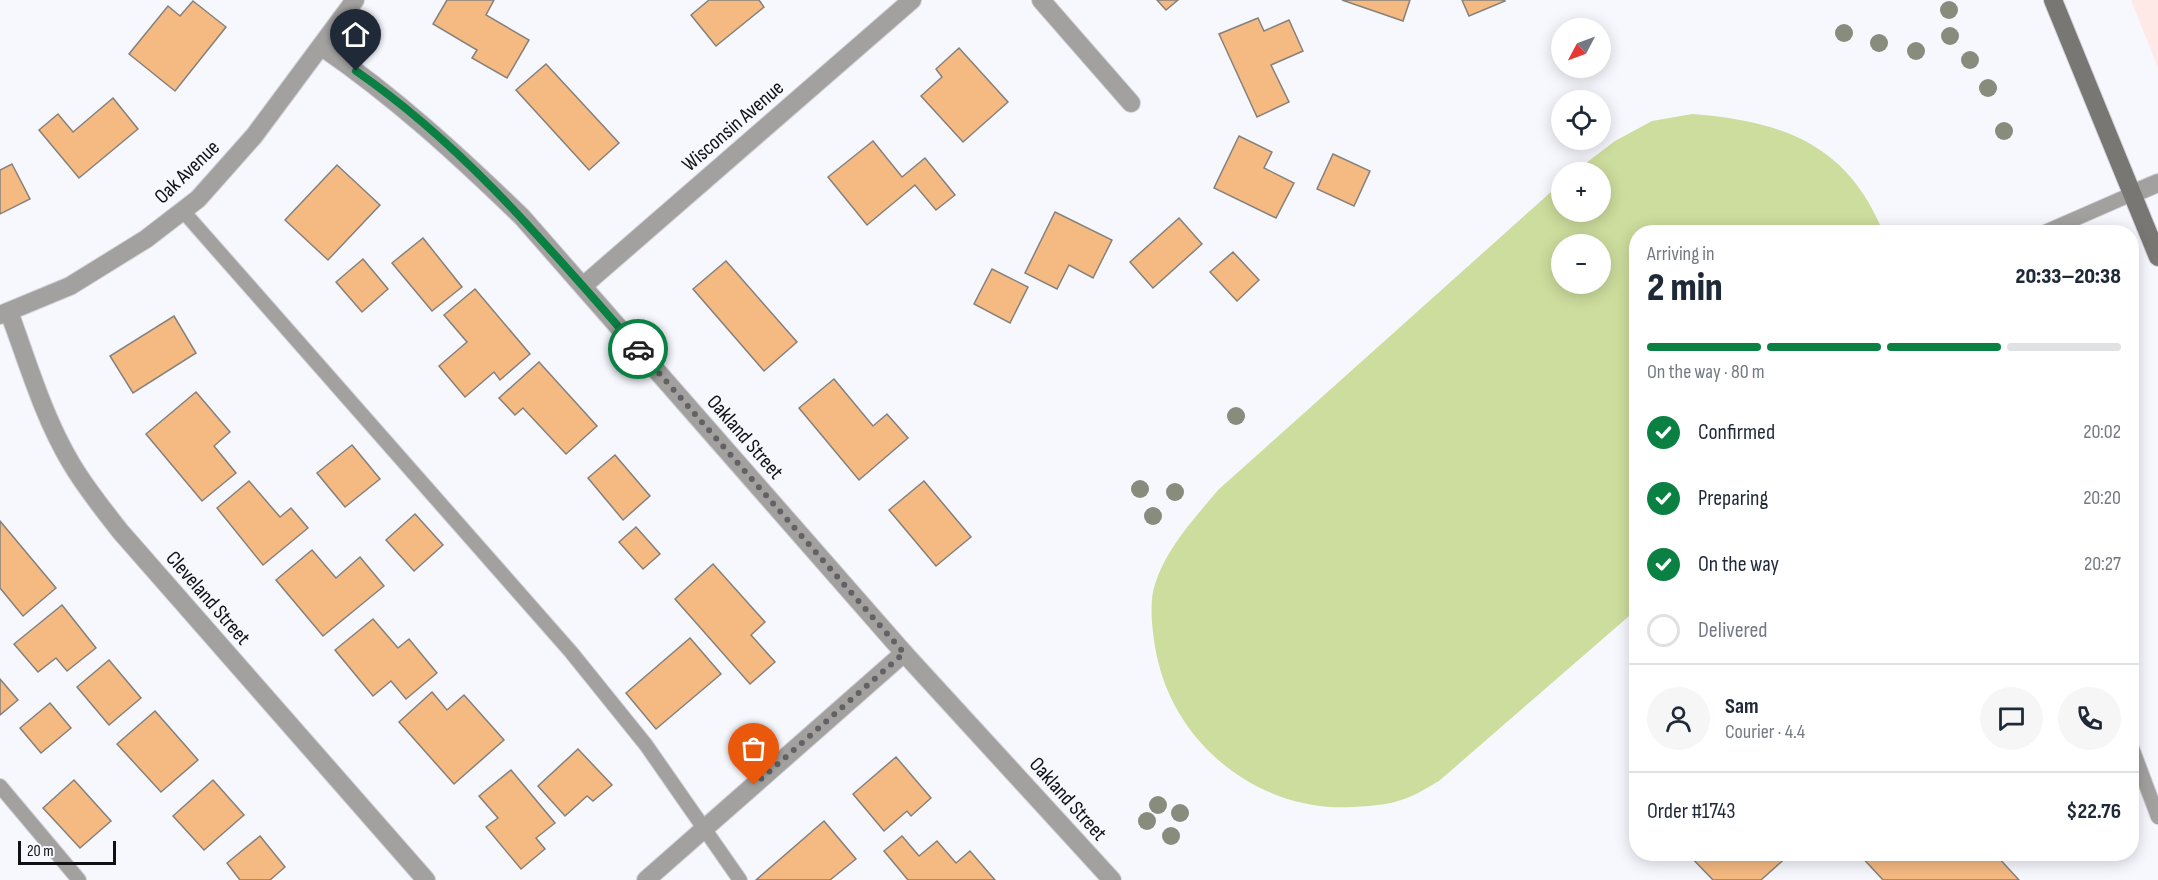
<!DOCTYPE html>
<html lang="en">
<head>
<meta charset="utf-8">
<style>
	body { margin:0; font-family:"Sofia Sans Condensed",sans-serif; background:#f6f6f7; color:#1f2937; height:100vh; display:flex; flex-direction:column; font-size:22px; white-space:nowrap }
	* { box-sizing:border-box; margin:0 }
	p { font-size:20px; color:#747a83 }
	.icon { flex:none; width:33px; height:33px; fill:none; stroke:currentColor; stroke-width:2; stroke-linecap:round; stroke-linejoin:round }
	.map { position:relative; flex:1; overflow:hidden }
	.panel { position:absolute; left:1629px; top:225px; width:510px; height:636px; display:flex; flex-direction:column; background:#fff; border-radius:24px; box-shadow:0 3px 15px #0003 }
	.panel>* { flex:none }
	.needle { width:39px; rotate:229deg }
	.fabs { position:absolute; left:1551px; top:18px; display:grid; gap:12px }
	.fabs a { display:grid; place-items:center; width:60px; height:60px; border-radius:50%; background:#fff; box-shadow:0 3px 15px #0003; font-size:30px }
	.scale { position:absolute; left:18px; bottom:15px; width:98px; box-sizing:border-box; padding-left:6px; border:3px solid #111113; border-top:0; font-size:16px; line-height:21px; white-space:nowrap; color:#111113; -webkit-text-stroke:4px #f7f8fe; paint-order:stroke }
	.pin { position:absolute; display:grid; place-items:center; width:51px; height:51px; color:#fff; margin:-62px -26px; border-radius:50% 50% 50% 0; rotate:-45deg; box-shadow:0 0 6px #0007 }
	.pin .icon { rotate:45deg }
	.courier { position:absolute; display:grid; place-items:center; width:60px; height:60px; margin:-30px; border:4px solid #0b8043; border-radius:50%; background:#fff; color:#222; box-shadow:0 2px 8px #0007 }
	.head em { font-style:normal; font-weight:800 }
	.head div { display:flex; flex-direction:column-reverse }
	.head { display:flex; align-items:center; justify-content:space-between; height:102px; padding:0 18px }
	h1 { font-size:39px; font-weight:800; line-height:45px }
	.bar { display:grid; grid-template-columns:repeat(4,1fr); gap:9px 6px; align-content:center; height:72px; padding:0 18px }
	.bar i { height:8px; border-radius:4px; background:#e0e1e3 }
	.bar .on { background:#0b8043 }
	.bar p { grid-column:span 4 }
	.line { display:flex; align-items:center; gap:15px; padding:0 18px; border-top:2px solid #e0e1e3 }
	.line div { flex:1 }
	.round { display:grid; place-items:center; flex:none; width:63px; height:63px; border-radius:32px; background:#f6f6f7 }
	ol { padding:0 18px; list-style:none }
	li { display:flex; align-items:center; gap:18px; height:66px }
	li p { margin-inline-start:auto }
	li .icon { padding:6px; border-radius:50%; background:#0b8043; color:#fff; stroke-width:4 }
	li:last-child { color:#747a83 }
	li i { width:33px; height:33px; border:3px solid #e0e1e3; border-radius:50% }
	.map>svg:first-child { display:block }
</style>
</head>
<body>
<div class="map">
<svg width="2158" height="880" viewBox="0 0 2158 880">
	<rect width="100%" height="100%" fill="#f7f8fe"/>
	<polygon fill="#ffe9e7" points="2131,0 2158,0 2158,68"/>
	<path fill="#cddd9d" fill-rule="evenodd" d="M1692,114c89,7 155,29 191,118h-247v378l-197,171c-11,6 -21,13 -32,17 -17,7 -37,8 -54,9 -91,5 -174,-58 -195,-146 -5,-21 -10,-57 -3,-77 12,-37 39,-65 63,-94l343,-307 1,29h38v-40h-26l41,-31 37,-20zM1562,244h38v40h-38z"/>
	<g fill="#f5b982" stroke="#85817d" stroke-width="1.5">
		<polygon points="447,0 494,0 486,15 529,40 507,78 472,58 477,50 433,24"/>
		<polygon points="709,0 759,0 764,7 716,46 691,15"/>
		<polygon points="1157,0 1178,0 1166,10"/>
		<polygon points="1342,0 1410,0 1403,21"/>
		<polygon points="1462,0 1504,0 1505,1 1469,16"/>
		<polygon points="193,1 226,27 175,91 129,54 168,6 180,16"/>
		<polygon points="1258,18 1264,31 1289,20 1303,51 1271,65 1289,102 1257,117 1219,34"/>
		<polygon points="959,48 1008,102 963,142 921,96 942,77 936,69"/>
		<polygon points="546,64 619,143 589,170 516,90"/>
		<polygon points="113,98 138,129 79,178 39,130 58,114 73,132"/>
		<polygon points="1239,136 1272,152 1264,168 1294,183 1276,218 1214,188"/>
		<polygon points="873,141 902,177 925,158 955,195 936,210 915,185 867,225 828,177"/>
		<polygon points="1333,154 1370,171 1354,206 1317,189"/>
		<polygon points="12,164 30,199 0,214 0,170"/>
		<polygon points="337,165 380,205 328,260 285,220"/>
		<polygon points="1055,212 1112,240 1093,278 1069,265 1057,289 1025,273"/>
		<polygon points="1179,218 1202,244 1153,288 1130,262"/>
		<polygon points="423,238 462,287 432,311 392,263"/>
		<polygon points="1233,252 1259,280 1237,301 1210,272"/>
		<polygon points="363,259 388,289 362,312 336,282"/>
		<polygon points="726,261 797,342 764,371 693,289"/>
		<polygon points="992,269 1028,287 1010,323 974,304"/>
		<polygon points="475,289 530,354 500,380 494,372 465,397 439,366 467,342 444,315"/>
		<polygon points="174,316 196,353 133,393 110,356"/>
		<polygon points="539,362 597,426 566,454 523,408 515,415 499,398"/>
		<polygon points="834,379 873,426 887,414 908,438 859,480 799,408"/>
		<polygon points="196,392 230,432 214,446 236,473 202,501 146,434"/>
		<polygon points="352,445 380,479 345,507 317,473"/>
		<polygon points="615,455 650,496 623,520 588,478"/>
		<polygon points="249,481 280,517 291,508 308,528 263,565 217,508"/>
		<polygon points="924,481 971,537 936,566 889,510"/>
		<polygon points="415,514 443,545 414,571 386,540"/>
		<polygon points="0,521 56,588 23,616 0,588"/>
		<polygon points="636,527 660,554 643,569 619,542"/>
		<polygon points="312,550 336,578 360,557 384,586 323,636 276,580"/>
		<polygon points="713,564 765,622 751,635 775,662 750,684 675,599"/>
		<polygon points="62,605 96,648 67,671 56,658 38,672 14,644"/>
		<polygon points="373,619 398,648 409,639 437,673 406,699 391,681 373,696 335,650"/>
		<polygon points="690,638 721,674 656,729 626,693"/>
		<polygon points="109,660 141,698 109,725 77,687"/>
		<polygon points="0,679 18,700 0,715"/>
		<polygon points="432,692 447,710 464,695 504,740 454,784 399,722"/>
		<polygon points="50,703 71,728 41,753 20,728"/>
		<polygon points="155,711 198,760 161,792 117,744"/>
		<polygon points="578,749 612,785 593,801 587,796 565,816 538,786"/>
		<polygon points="896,757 931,798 911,816 907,811 884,831 853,794"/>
		<polygon points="511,770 555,823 536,838 545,849 521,869 486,827 498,818 479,796"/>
		<polygon points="74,780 111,821 80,848 43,808"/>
		<polygon points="213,780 244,815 204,850 173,816"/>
		<polygon points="824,821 856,859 830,880 756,880"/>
		<polygon points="260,836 285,867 270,880 240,880 227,863"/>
		<polygon points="902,836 919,856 937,841 956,863 970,851 995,880 908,880 884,851"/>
		<polygon points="1688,854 1790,854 1761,880 1713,880"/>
		<polygon points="1859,854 1995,854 2019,880 1883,880"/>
	</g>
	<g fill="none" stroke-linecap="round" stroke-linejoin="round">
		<defs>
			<g id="lane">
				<polyline points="183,211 571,652 646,745 740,880"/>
				<polyline points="2045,232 2132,194"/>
				<polyline points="2132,748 2158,817"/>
				<polyline points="0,786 79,880"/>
			</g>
			<g id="street">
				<polyline points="1041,0 1131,103"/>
				<path d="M322,47c73,50 136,108 200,170l382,436 208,227"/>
				<polyline points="2132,194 2158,183"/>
				<polyline points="583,286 912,0"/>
				<path d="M9,312c19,51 34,104 62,151 14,24 32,46 49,68l306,349"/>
				<polyline points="0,315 70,286 146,239 198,199 254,136 355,0"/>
				<polyline points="646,880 904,653"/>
			</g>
			<polyline id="secondary" points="2053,0 2158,257"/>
		</defs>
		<use href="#lane" stroke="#d2d3d8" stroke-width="16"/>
		<use href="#street" stroke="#d2d3d8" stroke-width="20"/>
		<use href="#secondary" stroke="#d2d3d8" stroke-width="20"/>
		<use href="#lane" stroke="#a3a19f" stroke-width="14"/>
		<use href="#street" stroke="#a3a19f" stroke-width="18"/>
		<use href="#secondary" stroke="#797774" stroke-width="18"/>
	</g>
	<g fill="#888c7d">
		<circle cx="1949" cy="10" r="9"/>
		<circle cx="1844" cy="33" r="9"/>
		<circle cx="1950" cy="36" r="9"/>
		<circle cx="1879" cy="43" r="9"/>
		<circle cx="1916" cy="51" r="9"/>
		<circle cx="1970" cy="60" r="9"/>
		<circle cx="1988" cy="88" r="9"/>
		<circle cx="2004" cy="131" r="9"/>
		<circle cx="1236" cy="416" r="9"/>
		<circle cx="1140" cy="489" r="9"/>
		<circle cx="1175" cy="492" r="9"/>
		<circle cx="1153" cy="516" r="9"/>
		<circle cx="1158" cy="805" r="9"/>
		<circle cx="1180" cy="813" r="9"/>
		<circle cx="1147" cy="821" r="9"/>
		<circle cx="1171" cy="836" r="9"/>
	</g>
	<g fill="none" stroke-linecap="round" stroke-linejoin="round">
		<polyline stroke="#626265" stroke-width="6" stroke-dasharray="0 10.8" points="638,349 904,653 754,785"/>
		<path stroke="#0b8043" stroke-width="8" d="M356,71c109,75 196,180 282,278"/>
	</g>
	<g text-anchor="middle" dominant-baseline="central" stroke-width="6" stroke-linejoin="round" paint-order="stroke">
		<g font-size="21" fill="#111113" stroke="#f7f8fe">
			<text transform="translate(733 126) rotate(-41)">Wisconsin Avenue</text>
			<text transform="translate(187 172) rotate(-44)">Oak Avenue</text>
			<text transform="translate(745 437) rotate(49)">Oakland Street</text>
			<text transform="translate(208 598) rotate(49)">Cleveland Street</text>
			<text transform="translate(1068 799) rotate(48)">Oakland Street</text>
		</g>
	</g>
</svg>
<div class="fabs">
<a><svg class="needle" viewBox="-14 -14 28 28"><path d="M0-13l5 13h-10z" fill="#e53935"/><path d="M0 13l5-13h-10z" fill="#747a83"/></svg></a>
<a><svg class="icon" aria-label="locate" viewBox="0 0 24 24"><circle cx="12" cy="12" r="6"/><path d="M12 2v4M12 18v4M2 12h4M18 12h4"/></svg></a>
<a>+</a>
<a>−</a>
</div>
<div class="scale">20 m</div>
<div class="pin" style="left:754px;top:785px;background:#ea580c"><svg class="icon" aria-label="bag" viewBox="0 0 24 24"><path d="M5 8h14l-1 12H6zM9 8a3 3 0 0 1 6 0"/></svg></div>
<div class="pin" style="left:356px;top:71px;background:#1f2937"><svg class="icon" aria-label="home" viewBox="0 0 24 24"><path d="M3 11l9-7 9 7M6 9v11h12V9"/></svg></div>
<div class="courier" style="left:638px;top:349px"><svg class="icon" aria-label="car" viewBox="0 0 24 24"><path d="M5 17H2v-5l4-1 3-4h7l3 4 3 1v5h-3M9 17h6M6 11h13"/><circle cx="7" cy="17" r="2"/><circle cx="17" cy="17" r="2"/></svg></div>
<section class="panel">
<div class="head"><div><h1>2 min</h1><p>Arriving in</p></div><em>20:33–20:38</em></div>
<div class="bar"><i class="on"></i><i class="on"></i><i class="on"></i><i></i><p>On the way · 80 m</p></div>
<ol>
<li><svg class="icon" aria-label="check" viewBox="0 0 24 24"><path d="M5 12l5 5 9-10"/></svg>Confirmed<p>20:02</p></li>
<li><svg class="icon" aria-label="check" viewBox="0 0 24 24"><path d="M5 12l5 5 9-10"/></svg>Preparing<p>20:20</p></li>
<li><svg class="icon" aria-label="check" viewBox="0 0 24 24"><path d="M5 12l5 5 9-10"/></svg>On the way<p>20:27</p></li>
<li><i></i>Delivered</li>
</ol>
<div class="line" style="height:108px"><a class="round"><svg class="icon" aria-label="person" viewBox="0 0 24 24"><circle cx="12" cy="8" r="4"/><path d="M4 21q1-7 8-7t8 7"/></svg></a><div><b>Sam</b><p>Courier · 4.4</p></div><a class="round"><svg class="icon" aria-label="chat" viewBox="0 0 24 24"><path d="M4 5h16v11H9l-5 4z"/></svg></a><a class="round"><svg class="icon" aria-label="phone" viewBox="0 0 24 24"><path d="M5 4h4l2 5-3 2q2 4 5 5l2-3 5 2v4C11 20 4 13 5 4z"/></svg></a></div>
<div class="line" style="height:78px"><div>Order #1743</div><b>$22.76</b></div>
</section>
</div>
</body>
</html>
